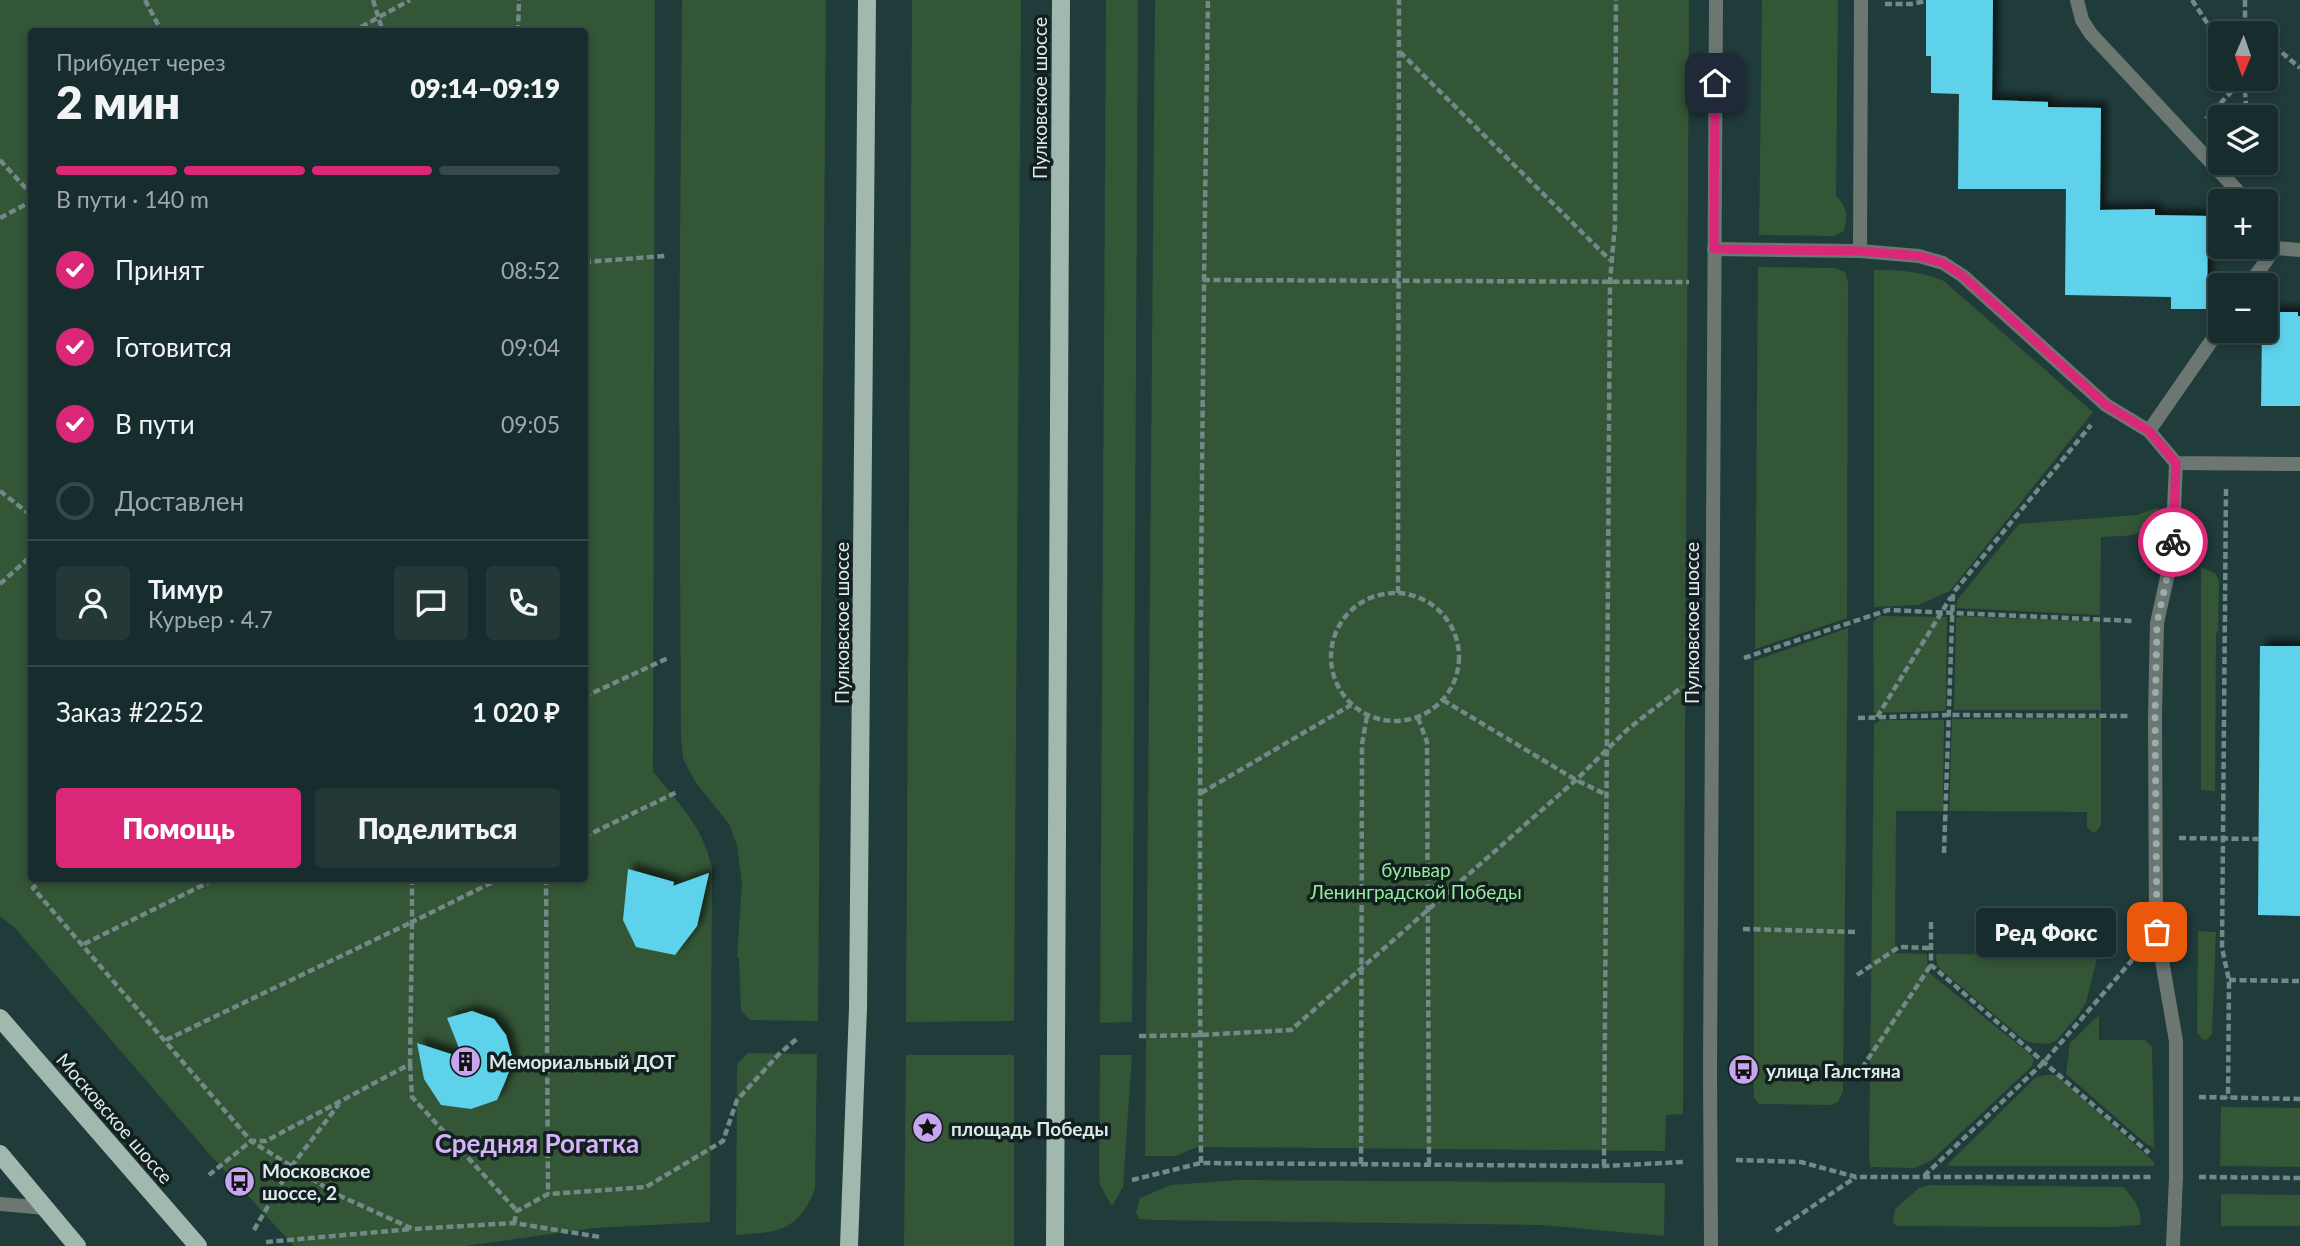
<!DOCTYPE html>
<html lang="ru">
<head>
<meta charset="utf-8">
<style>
	body { margin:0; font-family:Lato,sans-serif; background:#243838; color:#f1f3f6; height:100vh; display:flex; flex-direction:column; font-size:26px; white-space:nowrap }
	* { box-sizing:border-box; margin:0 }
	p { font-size:23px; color:#9ea7a9 }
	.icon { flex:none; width:38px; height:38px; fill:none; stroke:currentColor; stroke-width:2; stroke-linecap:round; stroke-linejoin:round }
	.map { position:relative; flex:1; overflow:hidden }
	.side { position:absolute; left:28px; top:28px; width:560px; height:854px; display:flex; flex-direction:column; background:#172c2c; border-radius:7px; box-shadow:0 4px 10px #0003,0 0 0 2px #364848 }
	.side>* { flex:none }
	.needle { width:46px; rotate:182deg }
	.fabs { position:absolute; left:2208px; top:21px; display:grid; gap:14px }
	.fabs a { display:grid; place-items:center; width:70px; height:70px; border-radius:7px; background:#172c2c; box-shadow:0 4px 10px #0003,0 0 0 2px #364848; font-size:35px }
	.pin { position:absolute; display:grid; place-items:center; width:60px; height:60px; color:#fff; margin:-30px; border-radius:14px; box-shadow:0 4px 10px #0006 }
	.courier { position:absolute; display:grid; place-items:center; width:70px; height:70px; margin:-35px; border:5px solid #db2777; border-radius:50%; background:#fff; color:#222; box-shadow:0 2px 9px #0007 }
	.bubble { position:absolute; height:49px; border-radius:7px; background:#172c2c; box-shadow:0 4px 10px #0003,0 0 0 2px #364848; font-size:23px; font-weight:800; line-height:49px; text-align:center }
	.head em { font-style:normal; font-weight:800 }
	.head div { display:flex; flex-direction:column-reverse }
	.head { display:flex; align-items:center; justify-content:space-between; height:119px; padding:0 28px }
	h1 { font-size:46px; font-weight:800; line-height:52px }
	.bar { display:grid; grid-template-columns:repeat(4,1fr); gap:10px 7px; align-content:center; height:84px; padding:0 28px }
	.bar i { height:9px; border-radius:5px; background:#364848 }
	.bar .on { background:#db2777 }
	.bar p { grid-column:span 4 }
	.line { display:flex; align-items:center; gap:18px; padding:0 28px; border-top:2px solid #364848 }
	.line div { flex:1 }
	.round { display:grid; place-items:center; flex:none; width:74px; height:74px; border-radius:7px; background:#243838 }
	ol { padding:0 28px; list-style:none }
	li { display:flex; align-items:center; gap:21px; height:77px }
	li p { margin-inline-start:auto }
	li .icon { padding:7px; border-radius:50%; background:#db2777; color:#fff; stroke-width:4 }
	li:last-child { color:#9ea7a9 }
	li i { width:38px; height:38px; border:4px solid #364848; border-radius:50% }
	.cta { display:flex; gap:14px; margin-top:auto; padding:14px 28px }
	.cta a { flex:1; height:80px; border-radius:7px; background:#db2777; color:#fff; font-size:28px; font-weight:800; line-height:80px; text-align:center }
	.cta a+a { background:#243838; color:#f1f3f6 }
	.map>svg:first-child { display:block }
</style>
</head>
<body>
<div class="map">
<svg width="2300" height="1246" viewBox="0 0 2300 1246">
	<defs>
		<filter id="shadow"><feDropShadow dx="6" dy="-6" stdDeviation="3.5" flood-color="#0009"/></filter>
	</defs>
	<rect width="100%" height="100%" fill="#1f3b3a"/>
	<g fill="#335636" fill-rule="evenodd">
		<path d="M0,0h655l-2,772c26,31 50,55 59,96l-2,354 -116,6 -129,18h-171l-83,-90 -196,-228 -15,-12zM32,32h552v846h-552z"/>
		<polygon points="682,0 826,0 818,1021 750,1020 741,1011 739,958 737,957 742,884 737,845 729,824 697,784 689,771 683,758 681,737 679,363"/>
		<polygon points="912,0 1021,0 1014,1021 906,1022"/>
		<polygon points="1106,0 1138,0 1133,917 1132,1022 1100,1023"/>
		<polygon points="1155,0 1689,0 1683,1114 1666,1115 1665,1151 1197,1147 1176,1156 1145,1156"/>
		<path d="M1762,0h76l-2,196c11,11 12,19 8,35l-10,5 -75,-1z"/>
		<polygon points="1758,267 1835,268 1845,272 1848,283 1847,618 1755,649"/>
		<path d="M1874,270c25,0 47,1 70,11l149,131 -143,179 -32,14 -44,2z"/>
		<path d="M2159,507c-15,33 -26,28 -58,30l-1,78 -144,-7 1,-8 62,-76 118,-9z"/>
		<polygon points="2201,567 2216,574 2219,582 2218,631 2216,632 2215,791 2201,790"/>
		<polygon points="1879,616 1947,617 1946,709 1943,711 1874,713 1873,623"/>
		<polygon points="1962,616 2100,622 2101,710 1954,710 1956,618"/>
		<polygon points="1848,628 1843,1091 1838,1102 1831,1105 1759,1104 1754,1098 1754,661"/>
		<polygon points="2101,718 2101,825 2098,830 2093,833 2087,827 2087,812 1949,811 1952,719"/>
		<polygon points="1882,720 1944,720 1943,811 1896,811 1895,953 1927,954 1928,972 2030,1054 2034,1059 2032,1066 1932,1160 1915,1168 1871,1167 1869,1161 1874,724"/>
		<polygon points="2198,931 2216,932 2212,1034 2206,1040 2202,1039 2197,1032"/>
		<polygon points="2093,932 2099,940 2099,950 2086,1002 2079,1014 2056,1041 2047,1044 2033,1043 2024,1040 1937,966 1936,954 2076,955 2085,937"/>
		<polygon points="2099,1015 2099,1040 2145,1040 2152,1047 2154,1148 2145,1143 2066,1074 2070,1043"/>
		<path d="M748,1053l69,1 -2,135c-17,43 -37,43 -79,46l1,-171z"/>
		<polygon points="906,1055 1014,1055 1014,1246 904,1246"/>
		<polygon points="1100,1055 1132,1055 1123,1187 1112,1206 1100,1185 1099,1172"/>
		<polygon points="2045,1075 2055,1075 2060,1078 2154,1162 2154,1166 1949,1166 1948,1164 2036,1077"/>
		<polygon points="2221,1107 2300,1108 2300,1167 2220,1166"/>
		<polygon points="1239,1180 1665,1183 1664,1236 1541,1225 1151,1220 1139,1219 1136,1212 1140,1198 1170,1185"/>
		<path d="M1930,1185l194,2c9,12 19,22 16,38l-30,2 -214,-1 -3,-4 2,-13 24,-21z"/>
		<polygon points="2221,1194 2300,1195 2300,1226 2221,1226"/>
	</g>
	<g fill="#5fd2eb" filter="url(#shadow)">
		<polygon points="1926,0 1993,0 1992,100 2048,102 2048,107 2101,108 2100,210 2155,209 2155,215 2208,216 2207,309 2171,309 2171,297 2065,295 2066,189 1958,189 1959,94 1931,93 1931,56 1926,56"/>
		<polygon points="2266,312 2298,312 2298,316 2300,316 2300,406 2261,406 2262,331 2266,331"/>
		<polygon points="2260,646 2300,646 2300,916 2258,915"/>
		<polygon points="628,869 674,882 673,886 709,873 697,926 675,955 636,947 623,920"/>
		<polygon points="472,1011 494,1019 506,1035 513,1060 505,1082 497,1100 471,1109 441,1105 424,1079 417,1043 463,1058 447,1018"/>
	</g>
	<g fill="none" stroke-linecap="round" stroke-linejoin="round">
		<g stroke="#738988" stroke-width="4.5" stroke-dasharray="7 3.5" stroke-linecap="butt">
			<polyline points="145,0 162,32"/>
			<polyline points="373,0 383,32"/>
			<polyline points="2192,0 2221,44"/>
			<polyline points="2245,0 2245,33"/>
			<polyline points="1885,4 1911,4 1926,1"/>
			<polyline points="2246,22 2260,33"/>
			<polyline points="352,32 410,0"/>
			<polyline points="518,32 519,0"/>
			<polyline points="2266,39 2300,68"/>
			<polyline points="1400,52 1610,260"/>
			<polyline points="2244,80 2247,117"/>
			<polyline points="2206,119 2243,79"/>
			<polyline points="0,160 32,195"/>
			<polyline points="0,218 32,201"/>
			<polyline points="584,262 665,256"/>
			<polyline points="1203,280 1689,282"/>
			<polyline points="2226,489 2222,948 2229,980 2228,1098"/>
			<polyline points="0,491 32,516"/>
			<polyline points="0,584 32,555"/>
			<circle cx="1395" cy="657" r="64"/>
			<polyline points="1398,593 1399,0"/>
			<polyline points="1744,658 1888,610 2134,621"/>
			<polyline points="584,697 668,658"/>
			<polyline points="1443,700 1576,780 1607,795"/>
			<polyline points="1877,717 1951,597"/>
			<polyline points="1418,718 1427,742 1429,1164"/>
			<polyline points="1858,718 1948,715 2130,716"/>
			<polyline points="1201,793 1351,705"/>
			<polyline points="584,837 677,792"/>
			<polyline points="2179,838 2259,839"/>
			<polyline points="1944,853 1953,593 2091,425"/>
			<polyline points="44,878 33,888 251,1141 338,1195 413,1229 514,1223 600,1237"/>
			<polyline points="412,878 412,922 501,878"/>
			<polyline points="546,878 548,1194"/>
			<polyline points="1931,922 1931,965 2149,1153"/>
			<polyline points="1743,929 1857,932"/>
			<polyline points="84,944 217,878"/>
			<polyline points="1857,975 1899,947 1931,948"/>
			<polyline points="2229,980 2300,981"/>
			<polyline points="1139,1036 1200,1035 1291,1030 1576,780 1628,729 1682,687"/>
			<polyline points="166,1040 412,922 410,1064 266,1141 251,1141 209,1175"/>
			<polyline points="410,1064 412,1097 517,1211"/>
			<polyline points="1856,1077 1931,965"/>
			<polyline points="2199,1097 2300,1099"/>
			<polyline points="1736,1160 1801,1162 1856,1177 2152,1177"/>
			<path d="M1201,1163c-3,-387 1,-775 7,-1163"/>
			<polyline points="1361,1164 1362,744 1367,716"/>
			<polyline points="1604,1166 1610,281 1615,225 1616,0"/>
			<polyline points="1924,1176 2044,1062 2134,958"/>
			<polyline points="2199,1177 2300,1178"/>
			<polyline points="1132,1180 1201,1163 1604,1166 1683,1162"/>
			<polyline points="514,1223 517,1211 548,1194 646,1187 723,1141 737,1100 779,1054 799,1037"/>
			<polyline points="254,1230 291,1167 339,1104"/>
			<polyline points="1776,1231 1856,1177"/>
			<polyline points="266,1242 412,1229"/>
		</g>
		<g stroke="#6c7772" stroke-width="14">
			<polyline points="2077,0 2082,20 2091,34 2247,201"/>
			<polyline points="2275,248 2300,250"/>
			<polyline points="1714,249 1860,251 1919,256 1943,263 1963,276 2106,405 2149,431 2176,463 2300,464"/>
			<polyline points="1860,251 1861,0"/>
			<polyline points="2249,285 2275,248 2266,234"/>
			<polyline points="2149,431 2221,327"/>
			<polyline points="2173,1246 2176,1177 2176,1041 2156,926 2155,716 2157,623 2172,555 2176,463"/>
		</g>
		<g stroke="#6c7772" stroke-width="14">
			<polyline points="0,1204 46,1208"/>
			<polyline points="1711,1246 1710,1071 1716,0"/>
		</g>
		<g stroke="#a1b8ae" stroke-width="18">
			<polyline points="0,1018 198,1246"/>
			<polyline points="0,1154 77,1246"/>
			<polyline points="849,1246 858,1008 867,0"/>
			<polyline points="1055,1246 1061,0"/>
		</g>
	</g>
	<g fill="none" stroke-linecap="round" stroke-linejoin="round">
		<polyline stroke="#99adac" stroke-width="7" stroke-dasharray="0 12.6" points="2157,932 2155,716 2157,623 2172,555 2173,542"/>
		<polyline stroke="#db2777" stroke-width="9" points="1715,83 1714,249 1860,251 1919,256 1943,263 1963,276 2106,405 2149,431 2176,463 2173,542"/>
	</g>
	<defs>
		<symbol id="building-disc" viewBox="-11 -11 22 22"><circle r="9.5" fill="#c7a6ef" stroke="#13201f"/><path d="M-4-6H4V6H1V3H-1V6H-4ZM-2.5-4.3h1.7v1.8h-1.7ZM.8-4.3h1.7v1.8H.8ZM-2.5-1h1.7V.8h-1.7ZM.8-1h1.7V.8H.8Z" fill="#111"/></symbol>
		<symbol id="bus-disc" viewBox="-11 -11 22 22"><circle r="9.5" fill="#c7a6ef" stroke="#13201f"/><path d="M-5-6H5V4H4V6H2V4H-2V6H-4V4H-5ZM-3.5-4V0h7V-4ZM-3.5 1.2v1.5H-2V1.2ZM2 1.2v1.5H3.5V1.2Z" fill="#111"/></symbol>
		<symbol id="sight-disc" viewBox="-11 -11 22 22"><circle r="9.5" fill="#c7a6ef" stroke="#13201f"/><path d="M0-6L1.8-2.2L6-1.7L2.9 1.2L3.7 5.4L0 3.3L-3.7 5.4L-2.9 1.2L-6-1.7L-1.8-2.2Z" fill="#111"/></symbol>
	</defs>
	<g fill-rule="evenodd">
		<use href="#building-disc" x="448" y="1044" width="35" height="35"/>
		<use href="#bus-disc" x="1726" y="1052" width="35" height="35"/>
		<use href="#sight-disc" x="910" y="1110" width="35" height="35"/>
		<use href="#bus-disc" x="222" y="1164" width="35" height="35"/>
	</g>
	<g text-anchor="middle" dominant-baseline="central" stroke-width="7" stroke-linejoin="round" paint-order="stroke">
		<g font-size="19" fill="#dbebea" stroke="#13201f">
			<text transform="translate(1039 98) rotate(-90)">Пулковское шоссе</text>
			<text transform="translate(841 623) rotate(-90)">Пулковское шоссе</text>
			<text transform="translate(1691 623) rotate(-90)">Пулковское шоссе</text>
			<text transform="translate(115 1118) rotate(49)">Московское шоссе</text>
		</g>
		<g font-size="19" fill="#97ee9d" stroke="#13201f">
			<text x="1416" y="869">бульвар<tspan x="1416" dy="22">Ленинградской Победы</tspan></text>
		</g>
		<g font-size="19" font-weight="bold" fill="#dbebea" stroke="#13201f" text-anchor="start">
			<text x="489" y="1061">Мемориальный ДОТ</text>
			<text x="1766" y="1070">улица Галстяна</text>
			<text x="951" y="1128">площадь Победы</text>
			<text x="262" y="1170">Московское<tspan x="262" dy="22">шоссе, 2</tspan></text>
		</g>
		<g font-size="26" font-weight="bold" fill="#d5b5fa" stroke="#13201f">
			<text x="537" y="1143">Средняя Рогатка</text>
		</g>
	</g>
</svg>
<div class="fabs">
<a><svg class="needle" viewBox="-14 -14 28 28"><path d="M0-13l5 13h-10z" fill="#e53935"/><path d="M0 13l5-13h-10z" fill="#9ea7a9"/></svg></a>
<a><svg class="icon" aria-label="layers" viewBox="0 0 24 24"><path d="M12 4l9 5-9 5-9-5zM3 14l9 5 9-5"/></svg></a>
<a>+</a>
<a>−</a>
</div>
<div class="pin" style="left:2157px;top:932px;background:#ea580c"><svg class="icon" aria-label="bag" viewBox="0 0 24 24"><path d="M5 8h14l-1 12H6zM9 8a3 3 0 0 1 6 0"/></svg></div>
<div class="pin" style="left:1715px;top:83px;background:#1f2937"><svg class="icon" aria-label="home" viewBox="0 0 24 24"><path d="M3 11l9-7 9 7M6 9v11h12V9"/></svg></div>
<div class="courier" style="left:2173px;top:542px"><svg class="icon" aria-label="bike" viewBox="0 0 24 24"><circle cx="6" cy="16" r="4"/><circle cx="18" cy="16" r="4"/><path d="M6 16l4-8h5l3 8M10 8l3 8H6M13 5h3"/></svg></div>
<div class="bubble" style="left:1976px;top:908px;width:140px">Ред Фокс</div>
<section class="side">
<div class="head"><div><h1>2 мин</h1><p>Прибудет через</p></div><em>09:14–09:19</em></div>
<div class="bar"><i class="on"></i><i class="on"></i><i class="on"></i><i></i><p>В пути · 140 m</p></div>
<ol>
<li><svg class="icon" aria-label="check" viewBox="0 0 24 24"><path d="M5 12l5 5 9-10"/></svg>Принят<p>08:52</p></li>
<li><svg class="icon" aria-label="check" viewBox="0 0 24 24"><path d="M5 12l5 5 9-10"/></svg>Готовится<p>09:04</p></li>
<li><svg class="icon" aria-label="check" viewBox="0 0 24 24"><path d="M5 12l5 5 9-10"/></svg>В пути<p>09:05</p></li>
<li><i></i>Доставлен</li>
</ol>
<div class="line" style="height:126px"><a class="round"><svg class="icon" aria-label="person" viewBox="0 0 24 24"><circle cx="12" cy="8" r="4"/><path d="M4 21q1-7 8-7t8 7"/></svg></a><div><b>Тимур</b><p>Курьер · 4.7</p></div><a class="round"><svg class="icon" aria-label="chat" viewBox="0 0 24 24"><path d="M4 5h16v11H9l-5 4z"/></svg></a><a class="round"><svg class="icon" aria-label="phone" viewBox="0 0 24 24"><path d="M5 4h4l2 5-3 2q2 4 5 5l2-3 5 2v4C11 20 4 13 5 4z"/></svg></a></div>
<div class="line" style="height:91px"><div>Заказ #2252</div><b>1 020 ₽</b></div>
<div class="cta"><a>Помощь</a><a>Поделиться</a></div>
</section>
</div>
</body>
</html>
